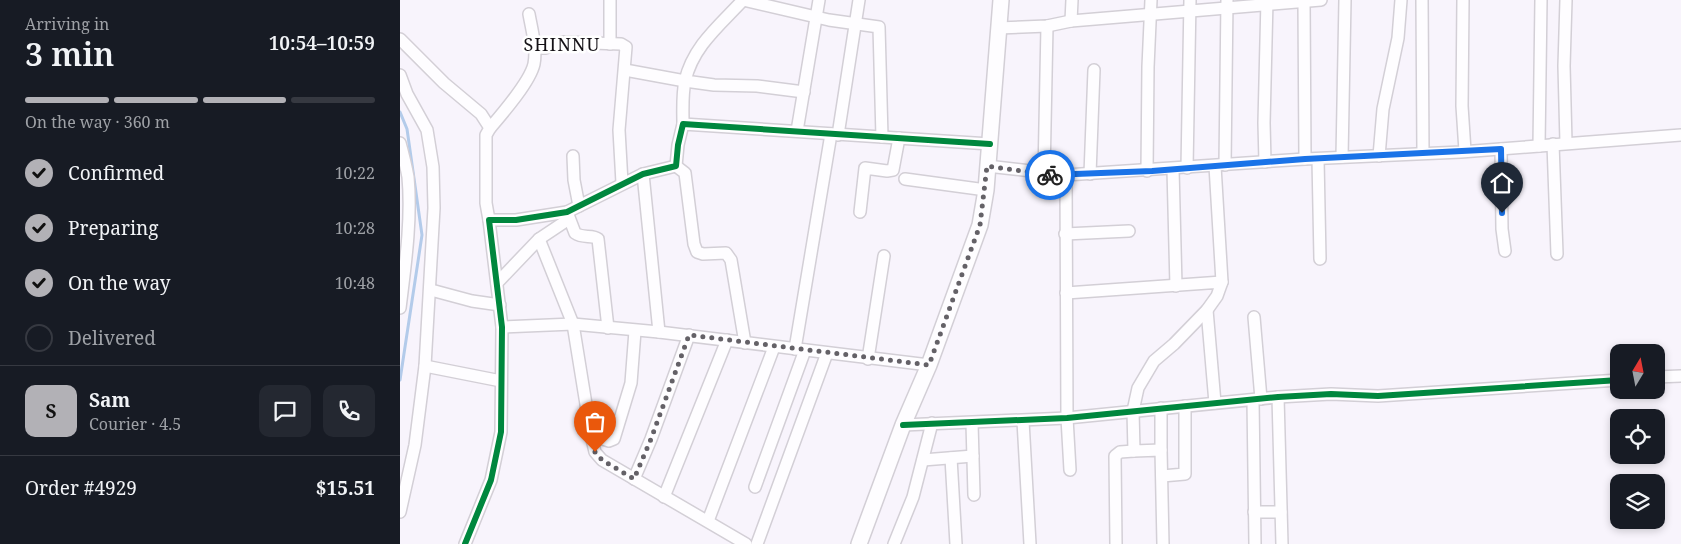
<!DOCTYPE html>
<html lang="en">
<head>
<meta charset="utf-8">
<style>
	body { margin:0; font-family:"Noto Serif",serif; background:#242831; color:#f1f3f6; height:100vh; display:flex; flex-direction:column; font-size:19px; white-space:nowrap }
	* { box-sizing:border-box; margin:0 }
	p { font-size:16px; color:#9ea1a6 }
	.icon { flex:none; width:28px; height:28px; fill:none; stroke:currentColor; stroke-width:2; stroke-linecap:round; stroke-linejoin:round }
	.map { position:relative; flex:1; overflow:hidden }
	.details { display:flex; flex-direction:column; background:#171b24; width:400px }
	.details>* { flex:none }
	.needle { width:32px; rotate:10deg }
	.tools { position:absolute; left:1210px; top:344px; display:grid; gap:10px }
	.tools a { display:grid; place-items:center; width:55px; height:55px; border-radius:10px; background:#171b24; box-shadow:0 2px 8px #0003; font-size:25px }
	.pin { position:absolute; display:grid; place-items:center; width:42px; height:42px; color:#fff; margin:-51px -21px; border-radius:50% 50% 50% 0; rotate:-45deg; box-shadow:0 0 5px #0007 }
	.pin .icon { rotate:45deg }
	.courier { position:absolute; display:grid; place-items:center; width:50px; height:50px; margin:-25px; border:4px solid #1a73e8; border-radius:50%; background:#fff; color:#222; box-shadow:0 1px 6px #0007 }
	.headline em { font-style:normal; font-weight:600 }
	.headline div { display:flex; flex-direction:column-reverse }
	.headline { display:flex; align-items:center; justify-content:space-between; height:85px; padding:0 25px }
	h1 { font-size:32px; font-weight:600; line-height:38px }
	.bar { display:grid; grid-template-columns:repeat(4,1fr); gap:8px 5px; align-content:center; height:60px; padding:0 25px }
	.bar i { height:6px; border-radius:4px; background:#363941 }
	.bar .active { background:#b2b1b6 }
	.bar p { grid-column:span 4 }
	.line { display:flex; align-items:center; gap:12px; padding:0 25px; border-top:1px solid #363941 }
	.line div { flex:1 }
	.round { display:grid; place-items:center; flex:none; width:52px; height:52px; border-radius:10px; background:#242831 }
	ol { padding:0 25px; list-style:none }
	li { display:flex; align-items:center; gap:15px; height:55px }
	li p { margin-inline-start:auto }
	li .icon { padding:5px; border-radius:50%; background:#b2b1b6; color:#111; stroke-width:4 }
	li:last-child { color:#9ea1a6 }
	li i { width:28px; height:28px; border:2px solid #363941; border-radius:50% }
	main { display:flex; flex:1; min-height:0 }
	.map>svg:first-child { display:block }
</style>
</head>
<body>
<main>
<section class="details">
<div class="headline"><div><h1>3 min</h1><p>Arriving in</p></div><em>10:54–10:59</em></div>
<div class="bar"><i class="active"></i><i class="active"></i><i class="active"></i><i></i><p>On the way · 360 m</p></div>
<ol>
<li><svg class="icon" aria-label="check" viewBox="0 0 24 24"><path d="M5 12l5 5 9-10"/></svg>Confirmed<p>10:22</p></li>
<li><svg class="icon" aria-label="check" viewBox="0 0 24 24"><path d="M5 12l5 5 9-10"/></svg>Preparing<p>10:28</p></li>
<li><svg class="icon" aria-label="check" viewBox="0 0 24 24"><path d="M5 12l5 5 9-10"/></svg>On the way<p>10:48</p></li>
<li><i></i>Delivered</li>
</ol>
<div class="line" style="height:90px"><b class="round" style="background:#b2b1b6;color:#111">S</b><div><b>Sam</b><p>Courier · 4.5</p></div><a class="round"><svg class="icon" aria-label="chat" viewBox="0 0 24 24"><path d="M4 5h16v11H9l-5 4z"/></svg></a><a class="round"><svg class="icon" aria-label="phone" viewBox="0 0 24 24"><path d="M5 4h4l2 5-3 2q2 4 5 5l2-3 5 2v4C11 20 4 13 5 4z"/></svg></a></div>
<div class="line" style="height:65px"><div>Order #4929</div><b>$15.51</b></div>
</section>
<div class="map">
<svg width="1281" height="544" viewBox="0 0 1281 544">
	<rect width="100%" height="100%" fill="#f8f4fc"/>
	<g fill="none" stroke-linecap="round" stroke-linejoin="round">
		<polyline stroke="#b3cbea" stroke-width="3" points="0,112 7,129 22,235 0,380"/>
		<defs>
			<g id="street">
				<polyline points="210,0 210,44"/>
				<polyline points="343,0 429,20 479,27 482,137"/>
				<polyline points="672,0 671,21 921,0"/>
				<polyline points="1022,0 1023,153"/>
				<polyline points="1063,0 1062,106 1065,151"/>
				<polyline points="904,2 905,159"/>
				<polyline points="598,28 647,26 671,21"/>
				<polyline points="0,39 44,83 81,114 90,128 86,135 86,203 89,220"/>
				<polyline points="135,48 145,48 163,42 221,44 226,47 219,130 222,183"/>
				<polyline points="225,70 285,81 314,85 357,86 404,92"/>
				<polyline points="0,75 7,94 27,130 33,167 34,208 25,366 15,445 0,512"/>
				<path d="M283,124c0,-14 -1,-29 2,-43 8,-35 35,-56 58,-81"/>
				<path d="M90,128c12,-14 40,-46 44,-64 3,-16 -2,-33 -5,-50"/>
				<polyline points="397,131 419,0"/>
				<polyline points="438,135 459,0"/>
				<path d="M0,143c3,11 6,23 8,34 4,42 -3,90 -8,131"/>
				<polyline points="1166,143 1164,66 1166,0"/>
				<polyline points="1153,144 1157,254"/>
				<polyline points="1139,146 1141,0"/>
				<polyline points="1101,149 1102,229 1105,251"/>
				<polyline points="173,156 174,180 179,206"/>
				<polyline points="979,156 983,109 998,38 1001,0"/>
				<polyline points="942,157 945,0"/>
				<polyline points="918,159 920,259"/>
				<polyline points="865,162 864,123 867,0"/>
				<polyline points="825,165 827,0"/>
				<polyline points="276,166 285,173 294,244 297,252 303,254 326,253 331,260 345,343"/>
				<polyline points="587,166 666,175 905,159 1061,152 1281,135"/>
				<polyline points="815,166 822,282"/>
				<polyline points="787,168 790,0"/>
				<polyline points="773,169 776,286"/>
				<polyline points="747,171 748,67 751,0"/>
				<polyline points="243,174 259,332"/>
				<polyline points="644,174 647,26"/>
				<polyline points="690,174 694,70"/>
				<polyline points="666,175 667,418 670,470"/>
				<polyline points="505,179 586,190"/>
				<path d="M167,212l8,21c8,6 17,1 23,6l10,89"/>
				<polyline points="460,212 465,168 487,171 493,170 499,138"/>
				<polyline points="665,234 729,231"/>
				<polyline points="139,239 173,324 191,435 195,452 202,460 346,544"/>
				<polyline points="97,283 139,239 169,219"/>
				<polyline points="31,290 72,301 100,305"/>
				<polyline points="666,293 822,282 817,296 807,310 774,344 754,361 738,388 733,411 734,451 761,450 763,544"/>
				<polyline points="807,310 815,403"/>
				<polyline points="854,317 861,399"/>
				<polyline points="102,327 173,324 259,332 529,365"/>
				<polyline points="395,349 431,134"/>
				<polyline points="468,359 484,256"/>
				<polyline points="25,366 101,381"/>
				<polyline points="1256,377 1281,376"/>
				<polyline points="878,397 882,544"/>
				<polyline points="853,400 855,544"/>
				<polyline points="761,408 761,450"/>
				<polyline points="623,421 630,544"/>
				<polyline points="572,423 574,495"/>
				<polyline points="503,425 667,418 878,397 931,394 978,396 1219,380"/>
				<polyline points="191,435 209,441 214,439 231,383 235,331"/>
				<polyline points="551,458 556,544"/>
				<polyline points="523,460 573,456"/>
				<polyline points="762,476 785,474 785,406"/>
				<polyline points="234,479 251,439 289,335"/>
				<polyline points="355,487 405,350"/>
				<polyline points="264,497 327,340"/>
				<polyline points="854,512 881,512"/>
				<polyline points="308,521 374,347"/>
				<polyline points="65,544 91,480 101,432 102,327 89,220 116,220 167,212 243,174 276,166 278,145 283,124 590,144"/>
				<polyline points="357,544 427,353"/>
				<polyline points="494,544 513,497 532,423"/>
				<polyline points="716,544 715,456 720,452 734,451"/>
			</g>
			<polyline id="secondary" points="459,544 503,425 529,365 580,225 586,190 601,0"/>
		</defs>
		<use href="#street" stroke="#d3cfd6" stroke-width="14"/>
		<use href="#secondary" stroke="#d3cfd6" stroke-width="18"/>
		<use href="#street" stroke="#fefdff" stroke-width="11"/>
		<use href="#secondary" stroke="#fefdff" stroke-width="15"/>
		<defs>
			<g id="cycleway">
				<polyline points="503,425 667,418 878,397 931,394 978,396 1219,380"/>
				<polyline points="65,544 91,480 101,432 102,327 89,220 116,220 167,212 243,174 276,166 278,145 283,124 590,144"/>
			</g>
		</defs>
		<use href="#cycleway" stroke="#fff" stroke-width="9"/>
		<use href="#cycleway" stroke="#00873e" stroke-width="6"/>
	</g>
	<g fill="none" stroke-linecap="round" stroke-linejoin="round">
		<polyline stroke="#646167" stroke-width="5" stroke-dasharray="0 9" points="195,452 202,460 234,479 251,439 289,335 529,365 580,225 587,166 650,175"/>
		<polyline stroke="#1a73e8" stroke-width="6" points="650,175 752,171 905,159 1101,149 1102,213"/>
	</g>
	<g text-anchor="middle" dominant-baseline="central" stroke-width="5" stroke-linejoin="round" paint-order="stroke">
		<g font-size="18" letter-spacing="1" fill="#151217" stroke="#fff">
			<text x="162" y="44">SHINNU</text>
		</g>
	</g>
</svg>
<div class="tools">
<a><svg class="needle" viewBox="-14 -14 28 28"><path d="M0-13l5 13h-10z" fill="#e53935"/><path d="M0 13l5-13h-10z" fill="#9ea1a6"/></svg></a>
<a><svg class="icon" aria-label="locate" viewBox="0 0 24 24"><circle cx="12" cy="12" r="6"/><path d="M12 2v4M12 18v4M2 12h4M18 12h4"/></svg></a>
<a><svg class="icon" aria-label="layers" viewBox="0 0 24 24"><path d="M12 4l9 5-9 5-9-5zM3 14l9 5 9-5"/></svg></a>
</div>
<div class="pin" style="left:195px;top:452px;background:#ea580c"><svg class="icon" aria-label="bag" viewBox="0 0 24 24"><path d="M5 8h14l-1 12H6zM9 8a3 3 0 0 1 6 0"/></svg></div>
<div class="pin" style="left:1102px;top:213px;background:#1f2937"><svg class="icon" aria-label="home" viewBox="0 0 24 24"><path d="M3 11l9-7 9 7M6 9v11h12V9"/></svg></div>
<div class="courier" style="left:650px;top:175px"><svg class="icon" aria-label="bike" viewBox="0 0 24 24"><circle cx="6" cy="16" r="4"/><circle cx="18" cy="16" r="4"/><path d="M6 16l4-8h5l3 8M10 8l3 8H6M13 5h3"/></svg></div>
</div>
</main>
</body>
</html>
